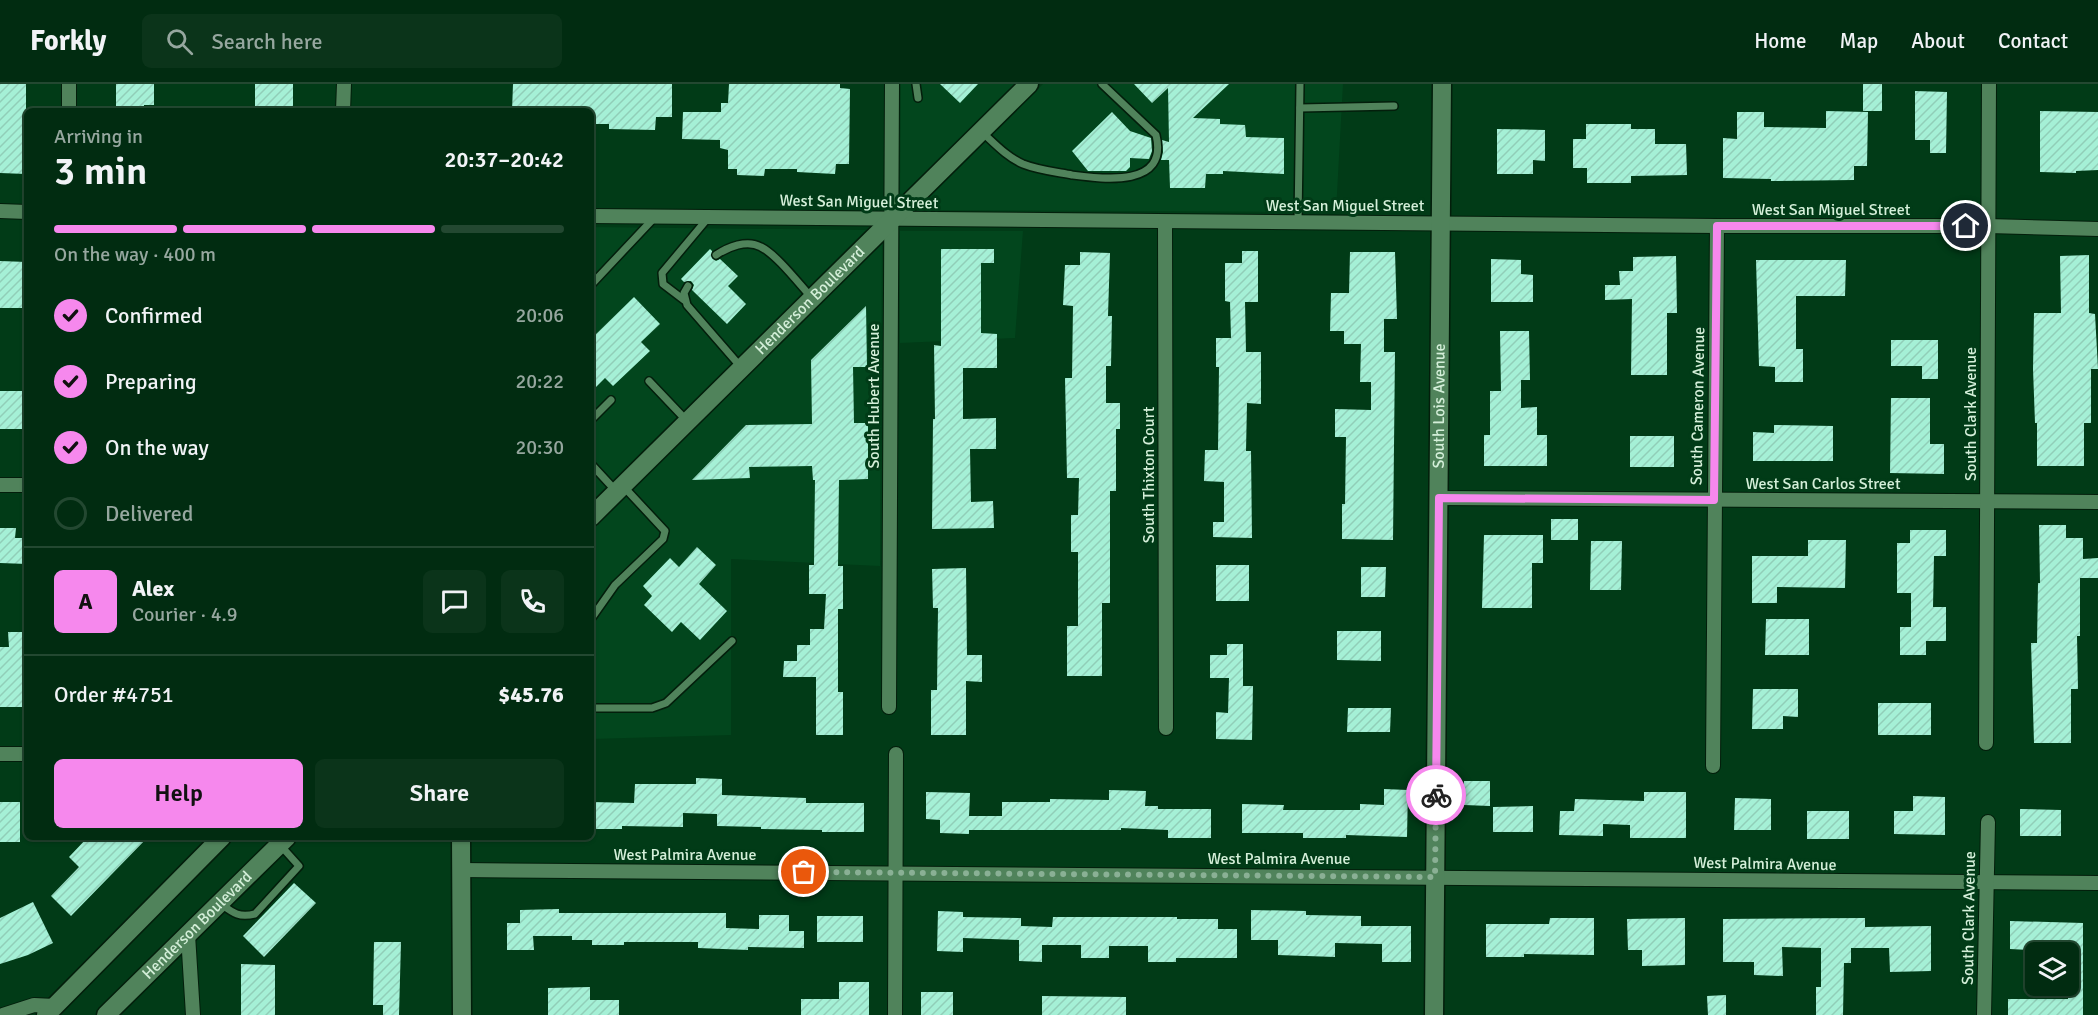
<!DOCTYPE html>
<html lang="en">
<head>
<meta charset="utf-8">
<style>
	body { margin:0; font-family:Signika,sans-serif; background:#0b341a; color:#f1f3f6; height:100vh; display:flex; flex-direction:column; font-size:22px; white-space:nowrap }
	* { box-sizing:border-box; margin:0 }
	p { font-size:20px; color:#96a79f }
	.icon { flex:none; width:33px; height:33px; fill:none; stroke:currentColor; stroke-width:2; stroke-linecap:round; stroke-linejoin:round }
	.map { position:relative; flex:1; overflow:hidden }
	.side { position:absolute; left:24px; top:24px; width:570px; height:732px; display:flex; flex-direction:column; background:#012c11; border-radius:9px; box-shadow:0 2px 4px #0004,0 0 0 2px #234831 }
	.side>* { flex:none }
	.controls { position:absolute; left:2025px; top:858px; display:grid; gap:12px }
	.controls a { display:grid; place-items:center; width:54px; height:54px; border-radius:9px; background:#012c11; box-shadow:0 2px 4px #0004,0 0 0 2px #234831; font-size:30px }
	.pin { position:absolute; display:grid; place-items:center; width:51px; height:51px; color:#fff; margin:-26px; border:3px solid #fff; border-radius:50%; box-shadow:0 2px 6px #0007 }
	.courier { position:absolute; display:grid; place-items:center; width:60px; height:60px; margin:-30px; border:4px solid #f688ed; border-radius:50%; background:#fff; color:#222; box-shadow:0 2px 8px #0007 }
	.overview em { font-style:normal; font-weight:600 }
	.overview div { display:flex; flex-direction:column-reverse }
	.overview { display:flex; align-items:center; justify-content:space-between; height:102px; padding:0 30px }
	h1 { font-size:39px; font-weight:600; line-height:45px }
	.bar { display:grid; grid-template-columns:repeat(4,1fr); gap:9px 6px; align-content:center; height:72px; padding:0 30px }
	.bar i { height:8px; border-radius:4px; background:#234831 }
	.bar .on { background:#f688ed }
	.bar p { grid-column:span 4 }
	.line { display:flex; align-items:center; gap:15px; padding:0 30px; border-top:2px solid #234831 }
	.line div { flex:1 }
	.round { display:grid; place-items:center; flex:none; width:63px; height:63px; border-radius:9px; background:#0b341a }
	ol { padding:0 30px; list-style:none }
	li { display:flex; align-items:center; gap:18px; height:66px }
	li p { margin-inline-start:auto }
	li .icon { padding:6px; border-radius:50%; background:#f688ed; color:#111; stroke-width:4 }
	li:last-child { color:#96a79f }
	li i { width:33px; height:33px; border:3px solid #234831; border-radius:50% }
	.button { display:flex; gap:12px; margin-top:auto; padding:12px 30px }
	.button a { flex:1; height:69px; border-radius:9px; background:#f688ed; color:#111; font-size:24px; font-weight:600; line-height:69px; text-align:center }
	.button a+a { background:#0b341a; color:#f1f3f6 }
	header { display:flex; align-items:center; gap:36px; box-sizing:border-box; height:84px; padding:0 30px; background:#012c11; border-bottom:2px solid #234831 }
	header strong { font-size:28px }
	nav { display:flex; gap:33px; margin-inline-start:auto; font-size:21px }
	.search { width:420px; height:54px; background:#0b341a; display:flex; align-items:center; gap:15px; box-sizing:border-box; padding:0 21px; border-radius:9px; color:#96a79f; font-size:22px }
	.map>svg:first-child { display:block }
</style>
</head>
<body>
<header>
<strong>Forkly</strong>
<div class="search"><svg class="icon" aria-label="search" viewBox="0 0 24 24"><circle cx="10" cy="10" r="6"/><path d="M15 15l6 6"/></svg>Search here</div>
<nav><a>Home</a><a>Map</a><a>About</a><a>Contact</a></nav>
</header>
<div class="map">
<svg width="2098" height="931" viewBox="0 0 2098 931">
	<defs>
		<pattern id="building-hatch" width="6" height="6" patternUnits="userSpaceOnUse" patternTransform="scale(1.5)"><rect width="6" height="6" fill="#a5f0d6"/><path d="M-1 1l2-2M0 6l6-6M5 7l2-2" fill="none" stroke="#91ceb8"/></pattern>
	</defs>
	<rect width="100%" height="100%" fill="#013b17"/>
	<g fill="#02461d">
		<polygon points="901,0 1015,0 900,113"/>
		<polygon points="1043,0 1343,0 1336,128 916,126"/>
		<polygon points="591,143 866,146 591,418"/>
		<polygon points="900,147 1023,147 1015,254 900,259"/>
		<polygon points="882,159 880,482 731,475 731,651 591,655 591,445"/>
	</g>
	<g fill="url(#building-hatch)">
		<polygon points="0,0 26,0 26,90 0,89"/>
		<polygon points="116,0 154,0 154,21 144,21 144,27 116,27"/>
		<polygon points="255,0 293,0 293,27 268,27 268,23 255,23"/>
		<polygon points="513,0 672,0 672,33 656,33 655,46 609,45 609,40 591,40 591,27 512,27"/>
		<polygon points="729,0 840,0 840,4 850,5 849,80 836,80 835,90 797,88 797,85 765,85 764,92 737,91 737,85 728,85 728,66 720,64 720,56 682,55 683,28 721,28 721,19 728,19"/>
		<polygon points="940,0 978,0 960,19"/>
		<polygon points="1134,0 1229,0 1193,34 1220,35 1220,40 1245,41 1246,53 1284,54 1284,90 1223,87 1223,90 1206,90 1205,104 1170,104 1169,76 1161,76 1163,68 1162,56 1169,58 1168,4 1152,19"/>
		<rect x="1863" y="0" width="19" height="27"/>
		<polygon points="1915,7 1947,8 1946,69 1930,69 1930,56 1915,56"/>
		<polygon points="1826,27 1868,28 1867,82 1854,82 1854,96 1771,97 1771,95 1723,94 1723,54 1737,55 1737,28 1764,28 1764,43 1826,44"/>
		<polygon points="2040,27 2098,28 2098,86 2076,87 2076,89 2040,88"/>
		<polygon points="1112,28 1130,47 1151,54 1152,67 1149,75 1130,74 1130,83 1126,87 1088,87 1072,67"/>
		<polygon points="1586,40 1631,40 1631,45 1655,45 1655,60 1686,60 1687,91 1631,92 1631,99 1587,99 1587,84 1573,84 1573,55 1586,55"/>
		<polygon points="1497,45 1545,46 1545,77 1533,76 1533,90 1497,90"/>
		<polygon points="710,165 712,167 712,174 716,177 720,175 738,192 728,202 746,220 727,240 692,206 694,201 691,197 684,198 681,195"/>
		<polygon points="941,165 994,165 994,179 981,179 981,249 997,250 997,284 963,284 963,335 996,334 996,365 970,365 971,418 993,417 994,444 932,445 933,335 935,335 934,261 941,262"/>
		<polygon points="1242,167 1258,167 1258,218 1245,218 1246,268 1261,268 1261,320 1247,319 1246,367 1251,367 1252,454 1213,453 1213,438 1224,438 1224,398 1204,397 1205,366 1218,366 1219,283 1216,283 1216,254 1231,254 1230,218 1225,217 1225,179 1242,179"/>
		<polygon points="1080,168 1110,169 1108,232 1112,232 1111,282 1106,282 1106,319 1120,319 1120,345 1116,345 1116,407 1110,407 1110,519 1102,519 1102,592 1067,592 1067,542 1078,542 1078,468 1071,468 1071,431 1078,431 1079,394 1067,394 1065,294 1072,294 1073,222 1063,221 1065,181 1080,181"/>
		<polygon points="1350,168 1395,168 1397,235 1384,235 1384,268 1395,268 1393,456 1342,455 1342,420 1345,420 1346,353 1335,353 1335,325 1371,326 1371,298 1360,298 1361,260 1344,260 1344,247 1330,247 1331,209 1349,209"/>
		<polygon points="2089,171 2089,229 2095,230 2098,285 2091,285 2091,339 2084,339 2084,382 2037,382 2037,339 2035,339 2033,285 2034,229 2061,229 2060,172"/>
		<polygon points="1676,172 1677,229 1667,229 1667,291 1631,291 1632,215 1605,216 1605,201 1620,201 1619,187 1633,187 1633,173"/>
		<polygon points="1491,175 1521,176 1521,190 1533,191 1533,218 1491,218"/>
		<polygon points="1756,176 1846,176 1845,212 1796,212 1796,265 1803,265 1803,298 1775,298 1775,283 1759,282"/>
		<polygon points="0,177 27,178 27,224 0,224"/>
		<polygon points="634,213 660,240 641,258 650,267 613,302 605,294 591,308 591,255"/>
		<polygon points="866,222 867,283 853,283 854,339 868,339 868,395 839,396 838,482 843,482 843,525 838,525 838,608 843,608 843,651 816,651 816,593 783,593 784,577 797,577 797,561 810,561 810,545 824,545 826,510 809,510 809,481 814,481 815,396 813,396 812,382 749,383 750,394 692,396 746,341 812,340 811,276"/>
		<polygon points="1500,247 1529,247 1530,296 1521,296 1521,324 1537,323 1537,351 1547,351 1547,382 1484,382 1484,351 1490,351 1490,307 1501,307"/>
		<polygon points="1891,256 1938,256 1938,295 1922,295 1922,282 1891,282"/>
		<rect x="0" y="307" width="27" height="38"/>
		<polygon points="1891,314 1930,314 1930,360 1944,360 1944,390 1890,389"/>
		<polygon points="1774,341 1833,342 1833,377 1753,377 1753,348 1774,349"/>
		<rect x="1630" y="352" width="44" height="31"/>
		<rect x="1551" y="435" width="27" height="21"/>
		<polygon points="2039,441 2066,441 2066,454 2083,454 2083,475 2098,474 2098,494 2080,494 2080,552 2077,552 2078,605 2071,605 2071,659 2034,659 2031,559 2037,559 2038,499 2040,499"/>
		<polygon points="0,444 16,444 15,454 27,454 27,480 0,479"/>
		<polygon points="1910,446 1946,446 1946,472 1934,472 1933,523 1946,523 1946,557 1926,557 1926,571 1900,571 1900,543 1911,543 1911,509 1897,509 1897,459 1910,459"/>
		<polygon points="1484,451 1543,451 1543,479 1532,479 1532,524 1482,524"/>
		<polygon points="1808,456 1846,456 1845,504 1777,503 1777,519 1752,519 1752,472 1808,472"/>
		<polygon points="1591,457 1622,457 1621,506 1590,506"/>
		<polygon points="697,463 716,481 699,500 727,527 700,556 681,538 672,548 644,521 652,512 643,502 670,474 679,483"/>
		<rect x="1216" y="481" width="33" height="36"/>
		<polygon points="1361,483 1386,483 1385,513 1361,513"/>
		<polygon points="966,484 967,571 982,571 982,598 966,597 966,651 931,651 931,606 937,606 938,524 933,524 932,485"/>
		<polygon points="1766,535 1809,535 1809,571 1765,571"/>
		<polygon points="1337,547 1381,547 1381,577 1337,576"/>
		<polygon points="8,548 27,548 27,623 0,623 0,563 9,563"/>
		<polygon points="1227,560 1243,560 1243,602 1253,602 1252,656 1216,655 1216,628 1228,629 1229,594 1210,594 1210,571 1227,571"/>
		<polygon points="1753,605 1798,605 1798,633 1783,632 1783,645 1752,645"/>
		<rect x="1878" y="619" width="53" height="32"/>
		<polygon points="1348,624 1391,624 1390,648 1347,648"/>
		<polygon points="696,694 722,695 722,711 806,714 806,719 864,719 864,748 822,748 822,746 761,745 761,743 717,742 717,730 683,729 683,743 622,742 622,745 591,745 591,718 634,719 635,700 696,700"/>
		<polygon points="1464,697 1490,697 1490,722 1464,721"/>
		<polygon points="1384,705 1408,706 1407,753 1346,751 1346,754 1303,754 1303,749 1242,749 1242,720 1284,721 1283,726 1360,726 1360,720 1384,721"/>
		<polygon points="1109,706 1146,707 1145,722 1158,722 1158,725 1211,725 1211,754 1168,754 1168,746 1121,744 1121,746 969,746 969,750 940,749 940,736 926,735 926,708 970,709 969,732 1002,732 1002,718 1050,718 1050,715 1109,716"/>
		<polygon points="1644,708 1686,708 1686,754 1630,754 1630,741 1603,740 1603,752 1559,751 1560,727 1574,727 1575,715 1644,717"/>
		<polygon points="1913,712 1945,713 1945,751 1894,750 1894,727 1913,727"/>
		<polygon points="1735,714 1771,715 1771,746 1734,746"/>
		<rect x="0" y="718" width="20" height="40"/>
		<polygon points="1533,722 1533,748 1493,748 1493,723"/>
		<polygon points="2020,725 2061,726 2061,752 2020,752"/>
		<rect x="1807" y="727" width="42" height="28"/>
		<polygon points="88,753 148,753 71,832 51,812 79,783 69,773"/>
		<polygon points="294,799 316,819 264,873 243,852"/>
		<polygon points="33,818 53,859 28,871 0,880 0,834"/>
		<polygon points="559,825 559,829 726,829 726,844 759,845 759,831 789,831 789,847 804,847 804,864 748,863 748,866 698,864 698,858 624,858 624,861 592,861 592,856 572,856 572,852 533,852 534,866 507,866 507,839 520,839 520,826"/>
		<polygon points="1251,826 1306,827 1306,831 1361,832 1361,842 1411,842 1411,878 1382,878 1382,860 1335,859 1335,873 1278,871 1278,856 1251,856"/>
		<polygon points="938,827 963,828 963,833 1021,834 1021,842 1052,843 1053,833 1177,833 1177,835 1218,835 1218,845 1237,845 1237,874 1176,874 1176,878 1148,878 1148,862 1109,862 1109,874 1081,874 1081,861 1042,861 1042,878 1019,877 1019,856 963,854 963,868 937,867"/>
		<rect x="817" y="832" width="46" height="26"/>
		<polygon points="1550,834 1594,834 1594,871 1524,870 1524,873 1486,873 1486,840 1549,840"/>
		<polygon points="1685,834 1685,881 1642,882 1642,866 1628,866 1627,835"/>
		<polygon points="1865,834 1865,843 1931,842 1931,887 1890,888 1889,864 1851,864 1851,879 1844,879 1843,931 1816,931 1816,903 1821,903 1821,864 1782,863 1783,892 1754,891 1754,878 1723,878 1723,835"/>
		<polygon points="2010,837 2083,839 2083,931 2008,931 2008,915 2068,915 2068,868 2010,865"/>
		<polygon points="374,858 401,858 399,931 383,931 383,921 373,921"/>
		<polygon points="241,880 275,881 275,931 241,931"/>
		<polygon points="839,898 869,898 869,931 801,931 801,915 839,915"/>
		<polygon points="590,903 590,916 619,916 619,931 548,931 548,904"/>
		<rect x="921" y="908" width="32" height="23"/>
		<polygon points="1726,911 1726,931 1708,931 1707,912"/>
		<polygon points="1042,912 1126,913 1126,931 1042,931"/>
	</g>
	<g fill="none" stroke-linecap="round" stroke-linejoin="round">
		<defs>
			<g id="service">
				<polyline points="916,0 918,14"/>
				<polyline points="1300,24 1394,22"/>
				<path d="M983,49c12,11 24,24 40,31 15,6 33,8 49,11 31,4 97,13 84,-40l-54,-51"/>
				<polyline points="1298,138 1300,0"/>
				<path d="M716,171c12,-8 31,-16 45,-8 16,8 38,37 51,51"/>
				<polyline points="591,201 655,133"/>
				<polyline points="688,202 684,209 687,221 740,282"/>
				<polyline points="684,216 663,200 662,189 708,134"/>
				<polyline points="649,297 687,337"/>
				<polyline points="591,336 611,316"/>
				<polyline points="591,380 616,407"/>
				<polyline points="591,535 615,501 663,455 665,447 624,403"/>
				<polyline points="591,624 652,624 666,619 732,557"/>
				<path d="M221,820c12,9 18,14 34,10l44,-48 -18,-20"/>
			</g>
			<g id="minor">
				<polyline points="69,27 69,0"/>
				<polyline points="343,27 344,0"/>
				<polyline points="0,127 27,128"/>
				<polyline points="591,132 1717,142 1988,142 2098,145"/>
				<polyline points="1165,138 1166,644"/>
				<polyline points="0,401 27,401"/>
				<polyline points="1439,414 2098,418"/>
				<polyline points="889,623 892,0"/>
				<polyline points="1986,659 1989,0"/>
				<polyline points="0,670 27,670"/>
				<polyline points="1713,682 1717,142"/>
				<polyline points="460,786 2098,799"/>
				<polyline points="188,851 193,931"/>
				<polyline points="3,931 34,921 55,922"/>
				<polyline points="895,931 896,670"/>
				<polyline points="1984,931 1988,738"/>
			</g>
			<g id="tertiary">
				<polyline points="46,931 222,753"/>
				<path id="s1" d="M106,931l181,-178"/>
				<path id="s2" d="M1434,931l8,-931"/>
			</g>
			<g id="secondary">
				<path id="s3" d="M591,433l438,-433"/>
				<polyline points="461,753 462,931"/>
			</g>
		</defs>
		<use href="#service" stroke="#031e0b" stroke-width="10"/>
		<use href="#minor" stroke="#031e0b" stroke-width="16"/>
		<use href="#tertiary" stroke="#031e0b" stroke-width="21"/>
		<use href="#secondary" stroke="#031e0b" stroke-width="21"/>
		<use href="#service" stroke="#50835b" stroke-width="7"/>
		<use href="#minor" stroke="#50835b" stroke-width="14"/>
		<use href="#tertiary" stroke="#50835b" stroke-width="18"/>
		<use href="#secondary" stroke="#50835b" stroke-width="18"/>
	</g>
	<g fill="none" stroke-linecap="round" stroke-linejoin="round">
		<polyline stroke="#8ab095" stroke-width="6" stroke-dasharray="0 10.8" points="804,788 1435,793 1436,711"/>
		<polyline stroke="#f688ed" stroke-width="8" points="1436,711 1439,414 1714,416 1717,142 1966,142"/>
	</g>
	<g text-anchor="middle" dominant-baseline="central" stroke-width="6" stroke-linejoin="round" paint-order="stroke">
		<g font-size="16" fill="#d4efd9" stroke="#013b17">
			<text transform="translate(859 118) rotate(1)">West San Miguel Street</text>
			<text x="1345" y="122">West San Miguel Street</text>
			<text x="1831" y="126">West San Miguel Street</text>
			<text stroke="none"><textPath href="#s3" startOffset="308">Henderson Boulevard</textPath></text>
			<text transform="translate(874 312) rotate(-90)">South Hubert Avenue</text>
			<text stroke="none"><textPath href="#s2" startOffset="609">South Lois Avenue</textPath></text>
			<text transform="translate(1698 322) rotate(-89)">South Cameron Avenue</text>
			<text transform="translate(1971 330) rotate(-90)">South Clark Avenue</text>
			<text transform="translate(1149 391) rotate(-90)">South Thixton Court</text>
			<text x="1823" y="400">West San Carlos Street</text>
			<text x="685" y="771">West Palmira Avenue</text>
			<text x="1279" y="775">West Palmira Avenue</text>
			<text transform="translate(1765 780) rotate(1)">West Palmira Avenue</text>
			<text transform="translate(1969 834) rotate(-89)">South Clark Avenue</text>
			<text stroke="none"><textPath href="#s1" startOffset="128">Henderson Boulevard</textPath></text>
		</g>
	</g>
</svg>
<div class="controls">
<a><svg class="icon" aria-label="layers" viewBox="0 0 24 24"><path d="M12 4l9 5-9 5-9-5zM3 14l9 5 9-5"/></svg></a>
</div>
<div class="pin" style="left:804px;top:788px;background:#ea580c"><svg class="icon" aria-label="bag" viewBox="0 0 24 24"><path d="M5 8h14l-1 12H6zM9 8a3 3 0 0 1 6 0"/></svg></div>
<div class="pin" style="left:1966px;top:142px;background:#1f2937"><svg class="icon" aria-label="home" viewBox="0 0 24 24"><path d="M3 11l9-7 9 7M6 9v11h12V9"/></svg></div>
<div class="courier" style="left:1436px;top:711px"><svg class="icon" aria-label="bike" viewBox="0 0 24 24"><circle cx="6" cy="16" r="4"/><circle cx="18" cy="16" r="4"/><path d="M6 16l4-8h5l3 8M10 8l3 8H6M13 5h3"/></svg></div>
<section class="side">
<div class="overview"><div><h1>3 min</h1><p>Arriving in</p></div><em>20:37–20:42</em></div>
<div class="bar"><i class="on"></i><i class="on"></i><i class="on"></i><i></i><p>On the way · 400 m</p></div>
<ol>
<li><svg class="icon" aria-label="check" viewBox="0 0 24 24"><path d="M5 12l5 5 9-10"/></svg>Confirmed<p>20:06</p></li>
<li><svg class="icon" aria-label="check" viewBox="0 0 24 24"><path d="M5 12l5 5 9-10"/></svg>Preparing<p>20:22</p></li>
<li><svg class="icon" aria-label="check" viewBox="0 0 24 24"><path d="M5 12l5 5 9-10"/></svg>On the way<p>20:30</p></li>
<li><i></i>Delivered</li>
</ol>
<div class="line" style="height:108px"><b class="round" style="background:#f688ed;color:#111">A</b><div><b>Alex</b><p>Courier · 4.9</p></div><a class="round"><svg class="icon" aria-label="chat" viewBox="0 0 24 24"><path d="M4 5h16v11H9l-5 4z"/></svg></a><a class="round"><svg class="icon" aria-label="phone" viewBox="0 0 24 24"><path d="M5 4h4l2 5-3 2q2 4 5 5l2-3 5 2v4C11 20 4 13 5 4z"/></svg></a></div>
<div class="line" style="height:78px"><div>Order #4751</div><b>$45.76</b></div>
<div class="button"><a>Help</a><a>Share</a></div>
</section>
</div>
</body>
</html>
